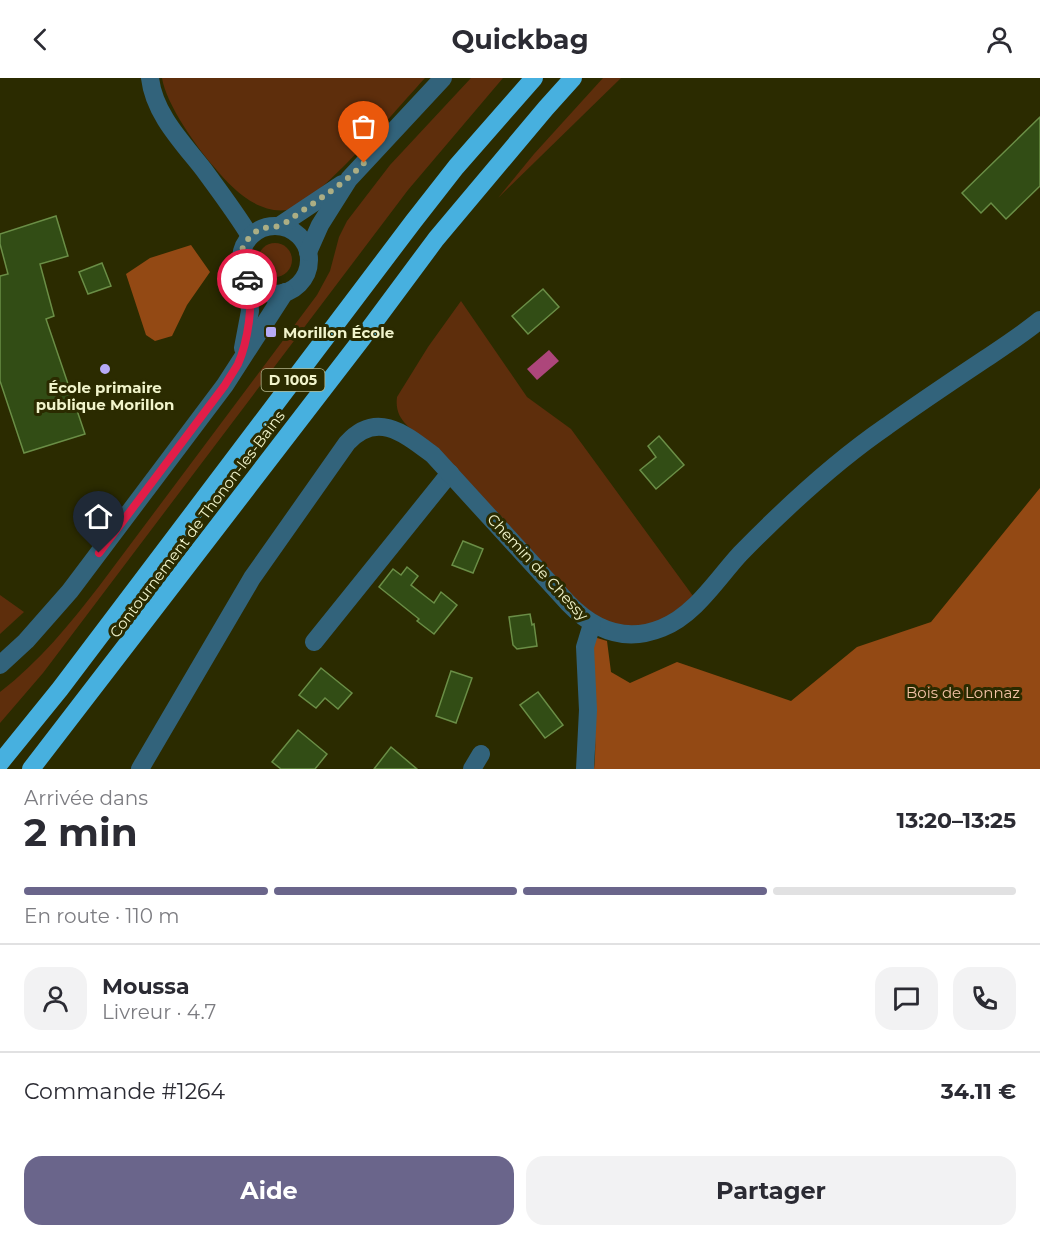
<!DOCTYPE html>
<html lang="fr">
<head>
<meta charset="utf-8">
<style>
	body { margin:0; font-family:Montserrat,sans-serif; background:#f2f2f3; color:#2b2b33; height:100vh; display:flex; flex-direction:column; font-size:22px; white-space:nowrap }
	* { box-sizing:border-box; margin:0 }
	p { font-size:20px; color:#7c7c81 }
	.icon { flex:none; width:33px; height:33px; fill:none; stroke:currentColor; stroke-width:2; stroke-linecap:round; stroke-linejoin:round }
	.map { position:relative; height:691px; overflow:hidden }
	.panel { display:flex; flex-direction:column; background:#fff; flex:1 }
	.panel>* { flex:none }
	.pin { position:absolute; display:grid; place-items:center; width:51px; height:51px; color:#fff; margin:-62px -26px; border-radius:50% 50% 50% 0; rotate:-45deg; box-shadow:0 0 6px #0007 }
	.pin .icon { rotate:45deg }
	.courier { position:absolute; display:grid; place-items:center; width:60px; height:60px; margin:-30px; border:4px solid #e11d48; border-radius:50%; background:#fff; color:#222; box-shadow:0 2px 8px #0007 }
	.headline em { font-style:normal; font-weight:700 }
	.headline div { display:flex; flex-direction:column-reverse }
	.headline { display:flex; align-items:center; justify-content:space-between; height:102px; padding:0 24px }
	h1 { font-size:39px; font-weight:700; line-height:45px }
	.bar { display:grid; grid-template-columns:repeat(4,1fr); gap:9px 6px; align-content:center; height:72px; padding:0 24px }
	.bar i { height:8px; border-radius:4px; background:#e1e1e2 }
	.bar .selected { background:#6a658b }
	.bar p { grid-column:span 4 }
	.line { display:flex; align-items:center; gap:15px; padding:0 24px; border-top:2px solid #e1e1e2 }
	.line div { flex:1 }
	.round { display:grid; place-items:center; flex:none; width:63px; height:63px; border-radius:18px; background:#f2f2f3 }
	.action { display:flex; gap:12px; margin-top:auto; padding:12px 24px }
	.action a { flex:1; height:69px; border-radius:18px; background:#6a658b; color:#fff; font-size:24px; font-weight:700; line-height:69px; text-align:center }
	.action a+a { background:#f2f2f3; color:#2b2b33 }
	header { display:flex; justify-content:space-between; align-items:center; height:78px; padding:0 24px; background:#fff; font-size:27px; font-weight:700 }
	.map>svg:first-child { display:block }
</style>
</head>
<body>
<header><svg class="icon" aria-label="back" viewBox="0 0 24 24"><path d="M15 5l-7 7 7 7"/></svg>Quickbag<svg class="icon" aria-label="person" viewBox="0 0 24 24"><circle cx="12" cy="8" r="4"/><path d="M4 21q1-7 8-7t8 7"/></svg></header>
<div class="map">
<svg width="1040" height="691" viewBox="0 0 1040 691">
	<rect width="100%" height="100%" fill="#2b2b00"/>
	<g fill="#5e2e0c">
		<path d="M162,0h263c-23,25 -110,128 -138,132 -29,4 -55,-21 -72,-42 -18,-20 -49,-64 -53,-90z"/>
		<path d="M471,0h32l-95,112 -365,483 -43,50v-31c39,-30 70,-68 100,-107l217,-290 13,-24 9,-34 8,-16 43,-56z"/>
		<polygon points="603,0 621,0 498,120 534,76"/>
		<circle cx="275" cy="182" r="17"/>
		<path d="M461,223l66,96 44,32 122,167c-22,21 -50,39 -81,28 -9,-3 -17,-9 -26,-13l-158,-170c-17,-12 -34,-21 -31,-44l31,-50z"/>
		<polygon points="0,517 24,534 0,556"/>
	</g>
	<g fill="#934914">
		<polygon points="191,167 210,194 187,227 172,258 155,263 146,257 126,196 150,180"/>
		<path d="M1040,410v281h-446c5,-44 -7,-88 0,-132l13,4 4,31 19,11 47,-21 114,39 66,-54 74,-25z"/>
	</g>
	<polygon fill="#ad467b" points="549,272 559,283 537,302 527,291"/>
	<g fill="#324d15" stroke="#6a8e46" stroke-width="1.5">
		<polygon points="1040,39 1040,108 1006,141 991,125 981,135 962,115"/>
		<polygon points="56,138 68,178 40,186 54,238 46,241 85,356 24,375 0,303 0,198 8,196 0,166 0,156"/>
		<polygon points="102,185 111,208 88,216 79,194"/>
		<polygon points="543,211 559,229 528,256 512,238"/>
		<polygon points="659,358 684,387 656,411 640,392 656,379 648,368"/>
		<polygon points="463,463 483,471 473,495 452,487"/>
		<polygon points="407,489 418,498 411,507 434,525 441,514 457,527 434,556 417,543 419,541 379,509 393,491 401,497"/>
		<polygon points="530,536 532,547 534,546 537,568 517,571 513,567 509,539"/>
		<polygon points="321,590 352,615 338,631 325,620 316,630 299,617"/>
		<polygon points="451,593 472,600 456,645 436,638"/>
		<polygon points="538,614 563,647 545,660 520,627"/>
		<polygon points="298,652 327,676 315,691 281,691 272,684"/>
		<polygon points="391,669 417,691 374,691"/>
	</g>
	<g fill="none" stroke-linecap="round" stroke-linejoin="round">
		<g stroke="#32637b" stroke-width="18">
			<path d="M150,0c4,36 33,65 54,92 16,22 32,43 46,66"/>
			<circle cx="275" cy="182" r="34"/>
			<polyline points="279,148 342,106"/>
			<polyline points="308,174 320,147 349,101 443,0"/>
			<polyline points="243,270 250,233 248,204"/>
			<polyline points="314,564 450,395"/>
			<polyline points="0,587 26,563 70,513 225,307 285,214"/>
			<path d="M140,691l112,-191 95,-135c30,-33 58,-9 86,12l135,148c26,27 57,40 94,25 33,-13 55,-49 78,-74 46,-47 93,-91 147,-128 32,-23 65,-45 98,-67 18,-12 38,-25 55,-39"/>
			<polyline points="472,691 481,676"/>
			<polyline points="585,691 588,632 585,569 592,546"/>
		</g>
		<g stroke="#47b0df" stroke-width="18">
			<polyline points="0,685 60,611 413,144 456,89 534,0"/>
			<polyline points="31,691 361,262 436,161 546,30 573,0"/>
		</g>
	</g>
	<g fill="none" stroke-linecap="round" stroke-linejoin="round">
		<path stroke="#acae84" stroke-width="6" stroke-dasharray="0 10.8" d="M247,201c-9,-13 -9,-30 3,-42 11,-12 16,-8 29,-11 5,-1 11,-7 16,-10 24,-17 49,-32 69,-53"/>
		<path stroke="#e11d48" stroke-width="8" d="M99,475l126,-168c4,-7 9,-14 13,-21 9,-20 17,-63 9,-85"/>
	</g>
	<g fill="#b7abf7" stroke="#2b2b00" stroke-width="2">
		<rect x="265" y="248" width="12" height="12" rx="3"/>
		<circle cx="105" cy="291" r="6"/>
	</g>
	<g text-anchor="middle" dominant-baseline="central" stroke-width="6" stroke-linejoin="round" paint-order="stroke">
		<rect fill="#2b2b00" stroke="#b6b88e" stroke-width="1.5" x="261.5" y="291" width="63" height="22" rx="4.5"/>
		<g font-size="14" font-weight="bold" fill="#f1f4cb">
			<text x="293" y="302">D 1005</text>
		</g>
		<g font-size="15" font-weight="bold" fill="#f1f4cb" stroke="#2b2b00" text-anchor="start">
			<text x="283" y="254">Morillon École</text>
			<text x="105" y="309" text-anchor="middle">École primaire<tspan x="105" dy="17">publique Morillon</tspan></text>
		</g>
		<g font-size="15" fill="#f1f4cb" stroke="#2b2b00">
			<text transform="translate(197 446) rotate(-53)">Contournement de Thonon-les-Bains</text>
			<text transform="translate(538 489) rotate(47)">Chemin de Chessy</text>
		</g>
		<g font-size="15" fill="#f4c2a5" stroke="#2b2b00">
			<text x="963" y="614">Bois de Lonnaz</text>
		</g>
	</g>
</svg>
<div class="pin" style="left:364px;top:85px;background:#ea580c"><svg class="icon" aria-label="bag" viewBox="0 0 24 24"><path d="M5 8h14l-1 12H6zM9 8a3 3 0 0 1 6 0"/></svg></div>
<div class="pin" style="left:99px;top:475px;background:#1f2937"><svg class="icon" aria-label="home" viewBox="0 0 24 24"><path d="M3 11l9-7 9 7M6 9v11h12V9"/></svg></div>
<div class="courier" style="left:247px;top:201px"><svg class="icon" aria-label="car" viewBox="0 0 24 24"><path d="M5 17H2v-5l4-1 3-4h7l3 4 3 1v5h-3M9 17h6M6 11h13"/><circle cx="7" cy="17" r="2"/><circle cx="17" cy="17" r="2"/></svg></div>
</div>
<section class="panel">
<div class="headline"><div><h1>2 min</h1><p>Arrivée dans</p></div><em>13:20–13:25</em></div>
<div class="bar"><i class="selected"></i><i class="selected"></i><i class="selected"></i><i></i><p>En route · 110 m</p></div>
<div class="line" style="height:108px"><a class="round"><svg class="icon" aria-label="person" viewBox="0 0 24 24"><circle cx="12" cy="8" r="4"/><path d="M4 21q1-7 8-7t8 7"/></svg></a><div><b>Moussa</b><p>Livreur · 4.7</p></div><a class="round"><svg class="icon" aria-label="chat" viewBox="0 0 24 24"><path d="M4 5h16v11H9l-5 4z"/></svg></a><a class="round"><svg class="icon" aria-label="phone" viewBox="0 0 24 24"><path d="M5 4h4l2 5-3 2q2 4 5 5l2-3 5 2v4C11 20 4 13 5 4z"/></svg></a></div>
<div class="line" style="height:78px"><div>Commande #1264</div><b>34.11 €</b></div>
<div class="action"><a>Aide</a><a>Partager</a></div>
</section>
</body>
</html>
